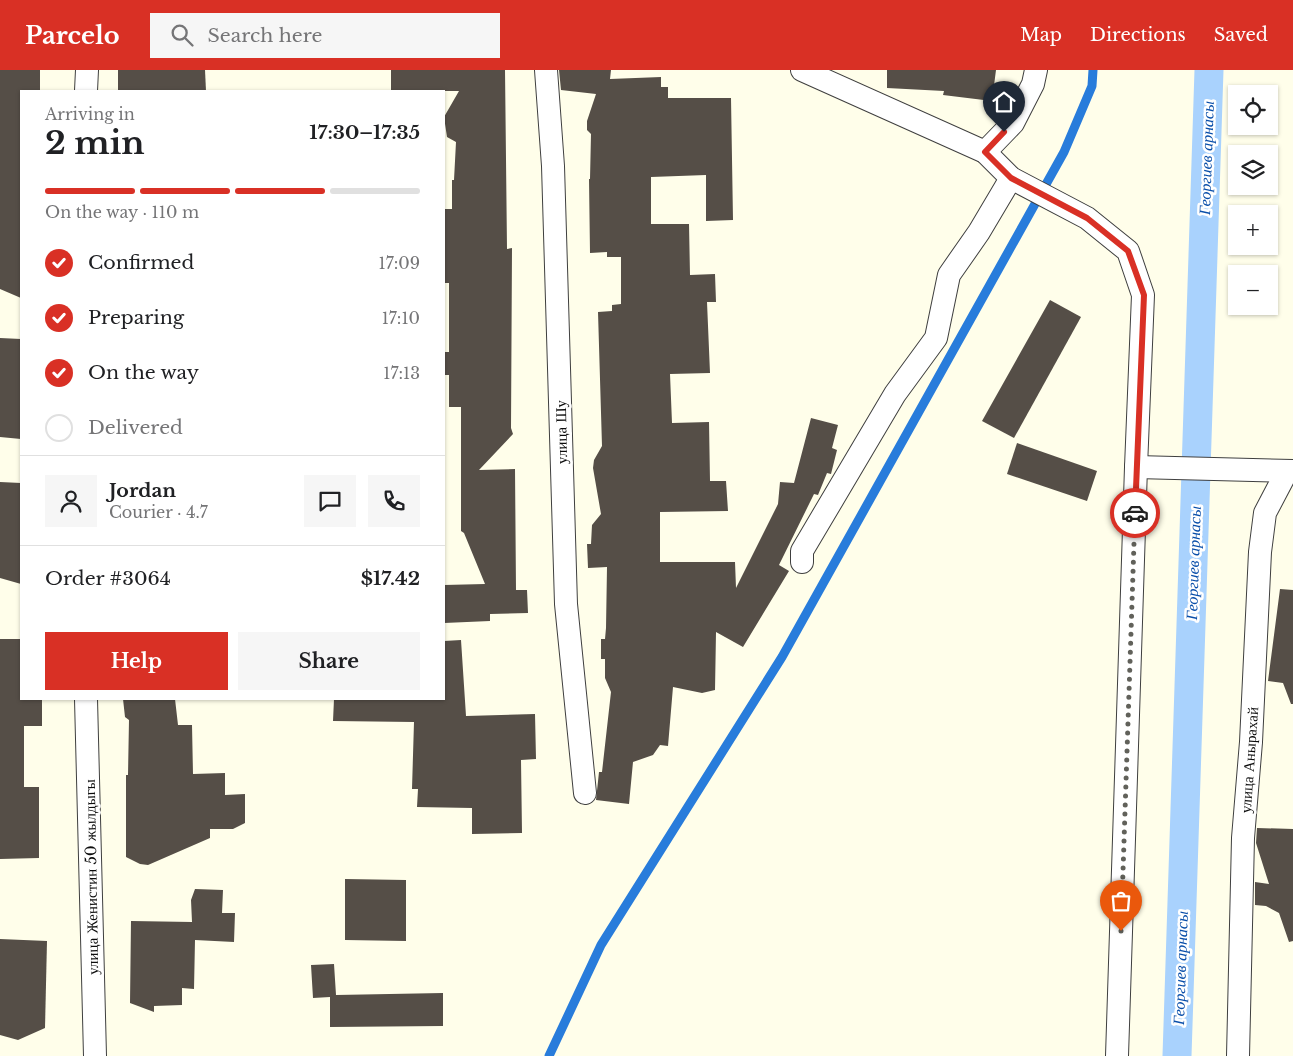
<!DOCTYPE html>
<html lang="en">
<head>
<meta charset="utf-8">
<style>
	body { margin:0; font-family:"Libre Baskerville",serif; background:#f6f6f6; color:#202124; height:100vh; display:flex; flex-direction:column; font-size:19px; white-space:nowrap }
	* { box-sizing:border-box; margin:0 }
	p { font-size:16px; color:#757577 }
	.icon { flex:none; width:28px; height:28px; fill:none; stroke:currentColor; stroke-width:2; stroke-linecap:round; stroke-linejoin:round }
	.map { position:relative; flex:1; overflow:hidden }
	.drawer { position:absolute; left:20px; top:20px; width:425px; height:610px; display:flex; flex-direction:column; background:#fff; border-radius:0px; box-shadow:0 1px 4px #0004 }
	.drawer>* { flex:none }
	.controls { position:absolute; left:1228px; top:15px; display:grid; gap:10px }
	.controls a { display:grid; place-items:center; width:50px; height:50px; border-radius:0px; background:#fff; box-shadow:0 1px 4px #0004; font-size:25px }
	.pin { position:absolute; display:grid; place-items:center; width:42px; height:42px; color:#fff; margin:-51px -21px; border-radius:50% 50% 50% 0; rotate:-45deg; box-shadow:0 0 5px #0007 }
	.pin .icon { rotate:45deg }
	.courier { position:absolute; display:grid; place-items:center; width:50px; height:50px; margin:-25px; border:4px solid #d93025; border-radius:50%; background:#fff; color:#222; box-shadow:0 1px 6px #0007 }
	.summary em { font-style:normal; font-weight:800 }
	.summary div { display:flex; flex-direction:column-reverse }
	.summary { display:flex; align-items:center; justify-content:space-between; height:85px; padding:0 25px }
	h1 { font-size:32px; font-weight:800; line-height:38px }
	.bar { display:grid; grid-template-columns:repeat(4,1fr); gap:8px 5px; align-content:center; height:60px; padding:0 25px }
	.bar i { height:6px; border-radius:4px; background:#e0e0e0 }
	.bar .selected { background:#d93025 }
	.bar p { grid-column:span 4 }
	.line { display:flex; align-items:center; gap:12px; padding:0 25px; border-top:1px solid #e0e0e0 }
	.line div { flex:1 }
	.round { display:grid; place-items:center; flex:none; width:52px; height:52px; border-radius:0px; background:#f6f6f6 }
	ol { padding:0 25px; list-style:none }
	li { display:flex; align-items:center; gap:15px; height:55px }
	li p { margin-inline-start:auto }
	li .icon { padding:5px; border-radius:50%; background:#d93025; color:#fff; stroke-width:4 }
	li:last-child { color:#757577 }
	li i { width:28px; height:28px; border:2px solid #e0e0e0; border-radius:50% }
	.action { display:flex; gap:10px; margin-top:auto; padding:10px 25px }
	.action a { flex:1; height:58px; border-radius:0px; background:#d93025; color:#fff; font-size:20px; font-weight:800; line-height:58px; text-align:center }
	.action a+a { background:#f6f6f6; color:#202124 }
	header { display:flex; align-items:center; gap:30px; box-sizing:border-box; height:70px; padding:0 25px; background:#d93025; color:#fff }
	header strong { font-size:24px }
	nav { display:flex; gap:28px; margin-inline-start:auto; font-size:18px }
	.search { width:350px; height:45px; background:#f6f6f6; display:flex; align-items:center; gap:12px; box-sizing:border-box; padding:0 18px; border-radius:0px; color:#757577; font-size:19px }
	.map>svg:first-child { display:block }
</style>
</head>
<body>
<header>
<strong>Parcelo</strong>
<div class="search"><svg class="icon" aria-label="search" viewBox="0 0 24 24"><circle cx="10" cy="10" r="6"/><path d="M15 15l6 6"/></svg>Search here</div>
<nav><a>Map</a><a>Directions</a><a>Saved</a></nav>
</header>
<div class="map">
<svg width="1293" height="986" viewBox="0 0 1293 986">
	<rect width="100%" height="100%" fill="#fffeea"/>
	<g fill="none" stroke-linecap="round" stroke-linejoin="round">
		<polyline stroke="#287cdb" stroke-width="9" points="549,986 601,875 782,587 1064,82 1092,16 1093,0"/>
		<polyline stroke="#a9d2fd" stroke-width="29" points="1177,986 1209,0"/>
	</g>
	<g fill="#554e47">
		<polygon points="0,0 40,0 40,21 21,21 21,228 0,219"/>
		<polygon points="118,0 205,0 206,21 118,21"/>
		<polygon points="391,0 505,0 507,179 512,178 511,358 513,364 479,400 515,399 516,520 527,520 528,543 490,544 490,551 444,553 444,515 485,514 464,463 461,461 461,337 449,337 449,305 444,305 444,282 449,282 449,213 444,213 444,139 452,139 452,110 454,110 456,72 447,67 444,47 459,21 391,21"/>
		<polygon points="559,0 611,0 610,9 661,7 661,17 668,17 668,28 731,28 733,150 706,151 706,105 651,107 651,154 689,154 690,205 715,204 716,232 707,232 710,303 670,304 672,353 709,352 710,411 726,411 728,441 660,442 660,492 735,492 736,518 778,434 780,412 794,413 811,348 838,355 832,378 837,380 831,404 827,403 818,425 814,424 779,495 789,501 743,577 716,562 715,620 702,623 673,617 668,676 660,675 653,685 633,692 629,734 596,730 599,702 602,702 611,622 605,608 605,589 601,589 601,569 605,569 606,558 607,497 588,498 587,474 591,474 592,455 601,444 593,398 594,390 602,376 598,242 612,241 612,235 621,234 621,187 607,187 607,182 590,183 589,109 590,109 591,64 587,60 587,51 596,24 561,20"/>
		<polygon points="887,0 996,0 992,31 943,25 944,21 887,18"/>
		<polygon points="1050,230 1081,247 1014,368 982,351"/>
		<polygon points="0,268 21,269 21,369 0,367"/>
		<polygon points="1017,373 1097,401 1087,431 1007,404"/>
		<polygon points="0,412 21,413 21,514 0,508"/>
		<polygon points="1280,519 1293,520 1293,634 1291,634 1283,613 1268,611"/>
		<polygon points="0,569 21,569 21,629 42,629 42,656 24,656 24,717 39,717 39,788 0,789"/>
		<polygon points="461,570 466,646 535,644 536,689 521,690 522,763 472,764 472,738 417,737 418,719 412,719 414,652 333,651 334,629 444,630 444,571"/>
		<polygon points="123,629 175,629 178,655 192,655 193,704 225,703 225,725 245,724 245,753 233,759 210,759 210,768 148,795 140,794 126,787 126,705 128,705 129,650 125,647"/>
		<polygon points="1257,758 1293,759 1293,871 1289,872 1279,843 1266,836 1255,835 1255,812 1269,814 1256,773"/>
		<polygon points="345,809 406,810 406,871 345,870"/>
		<polygon points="195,819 223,820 222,843 235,843 234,872 195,870 194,919 182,918 182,935 154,936 154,942 130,933 131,851 192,852 191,830"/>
		<polygon points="0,869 47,871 45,958 18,970 0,965"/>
		<polygon points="334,894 336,925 443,923 443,956 330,957 330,927 313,928 311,895"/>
	</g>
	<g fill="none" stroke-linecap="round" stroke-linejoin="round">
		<defs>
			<g id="street">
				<polyline points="546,0 553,96 566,534 585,723"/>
				<polyline points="802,0 985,82 1011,108 1087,148 1128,181 1143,225 1136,397 1117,986"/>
				<polyline points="86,21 87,0"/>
				<polyline points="985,82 1013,53 1033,14 1036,0"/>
				<polyline points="1136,397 1293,401"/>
				<polyline points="802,492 802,481 895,324 936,268 949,205 979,162 1011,108"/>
				<polyline points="86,629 95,986"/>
				<polyline points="1238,986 1243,768 1251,672 1260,482 1265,443 1287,401"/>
			</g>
		</defs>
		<use href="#street" stroke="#3f3f3f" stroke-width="24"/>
		<use href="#street" stroke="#fff" stroke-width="22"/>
	</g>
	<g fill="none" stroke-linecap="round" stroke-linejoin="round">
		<polyline stroke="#61615a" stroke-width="5" stroke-dasharray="0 9" points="1121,861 1135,443"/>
		<polyline stroke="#d93025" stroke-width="6" points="1004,62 985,82 1011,108 1087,148 1128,181 1144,225 1135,443"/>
	</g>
	<g text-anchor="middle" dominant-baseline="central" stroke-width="5" stroke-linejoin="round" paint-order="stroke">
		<g font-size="15" fill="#0c0c0c" stroke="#fff">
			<text transform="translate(561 362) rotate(-91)">улица Шу</text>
			<text transform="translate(1249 690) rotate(-86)">улица Анырахай</text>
			<text transform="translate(91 807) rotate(-91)">улица Женистин 50 жылдыгы</text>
		</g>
		<g font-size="16" font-style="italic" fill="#094ea9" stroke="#fff">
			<text transform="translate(1206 88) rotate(-88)">Георгиев арнасы</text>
			<text transform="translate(1193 493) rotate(-88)">Георгиев арнасы</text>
			<text transform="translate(1180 898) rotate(-88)">Георгиев арнасы</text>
		</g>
	</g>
</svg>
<div class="controls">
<a><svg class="icon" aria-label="locate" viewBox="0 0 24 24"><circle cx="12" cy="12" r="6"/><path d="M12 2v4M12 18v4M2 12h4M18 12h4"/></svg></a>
<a><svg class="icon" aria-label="layers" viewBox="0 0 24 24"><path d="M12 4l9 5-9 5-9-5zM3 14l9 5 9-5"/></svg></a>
<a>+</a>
<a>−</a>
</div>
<div class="pin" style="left:1121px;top:861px;background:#ea580c"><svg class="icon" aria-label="bag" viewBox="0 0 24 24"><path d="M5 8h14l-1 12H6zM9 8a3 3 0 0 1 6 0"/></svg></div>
<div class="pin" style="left:1004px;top:62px;background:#1f2937"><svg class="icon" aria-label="home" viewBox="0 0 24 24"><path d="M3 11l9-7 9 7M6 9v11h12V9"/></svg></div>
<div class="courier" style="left:1135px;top:443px"><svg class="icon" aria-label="car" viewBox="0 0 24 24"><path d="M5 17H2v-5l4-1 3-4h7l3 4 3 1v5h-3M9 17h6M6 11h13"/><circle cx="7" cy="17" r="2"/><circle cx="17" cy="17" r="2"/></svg></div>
<section class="drawer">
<div class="summary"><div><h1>2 min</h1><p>Arriving in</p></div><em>17:30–17:35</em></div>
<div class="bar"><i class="selected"></i><i class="selected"></i><i class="selected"></i><i></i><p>On the way · 110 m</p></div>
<ol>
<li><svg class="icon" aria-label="check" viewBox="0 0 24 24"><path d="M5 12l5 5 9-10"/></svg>Confirmed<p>17:09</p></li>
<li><svg class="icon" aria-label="check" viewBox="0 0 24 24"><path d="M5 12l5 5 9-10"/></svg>Preparing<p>17:10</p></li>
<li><svg class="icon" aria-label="check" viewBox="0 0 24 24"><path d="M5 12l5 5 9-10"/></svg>On the way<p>17:13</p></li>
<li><i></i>Delivered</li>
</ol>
<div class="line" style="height:90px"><a class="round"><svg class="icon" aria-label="person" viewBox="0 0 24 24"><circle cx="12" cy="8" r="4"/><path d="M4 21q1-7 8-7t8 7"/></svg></a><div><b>Jordan</b><p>Courier · 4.7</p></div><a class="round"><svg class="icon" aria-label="chat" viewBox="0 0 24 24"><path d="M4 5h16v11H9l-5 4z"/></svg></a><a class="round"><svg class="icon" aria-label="phone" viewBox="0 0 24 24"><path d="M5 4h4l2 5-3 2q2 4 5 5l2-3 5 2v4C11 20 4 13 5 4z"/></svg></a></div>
<div class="line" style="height:65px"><div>Order #3064</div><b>$17.42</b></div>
<div class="action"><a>Help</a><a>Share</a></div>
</section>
</div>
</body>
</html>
